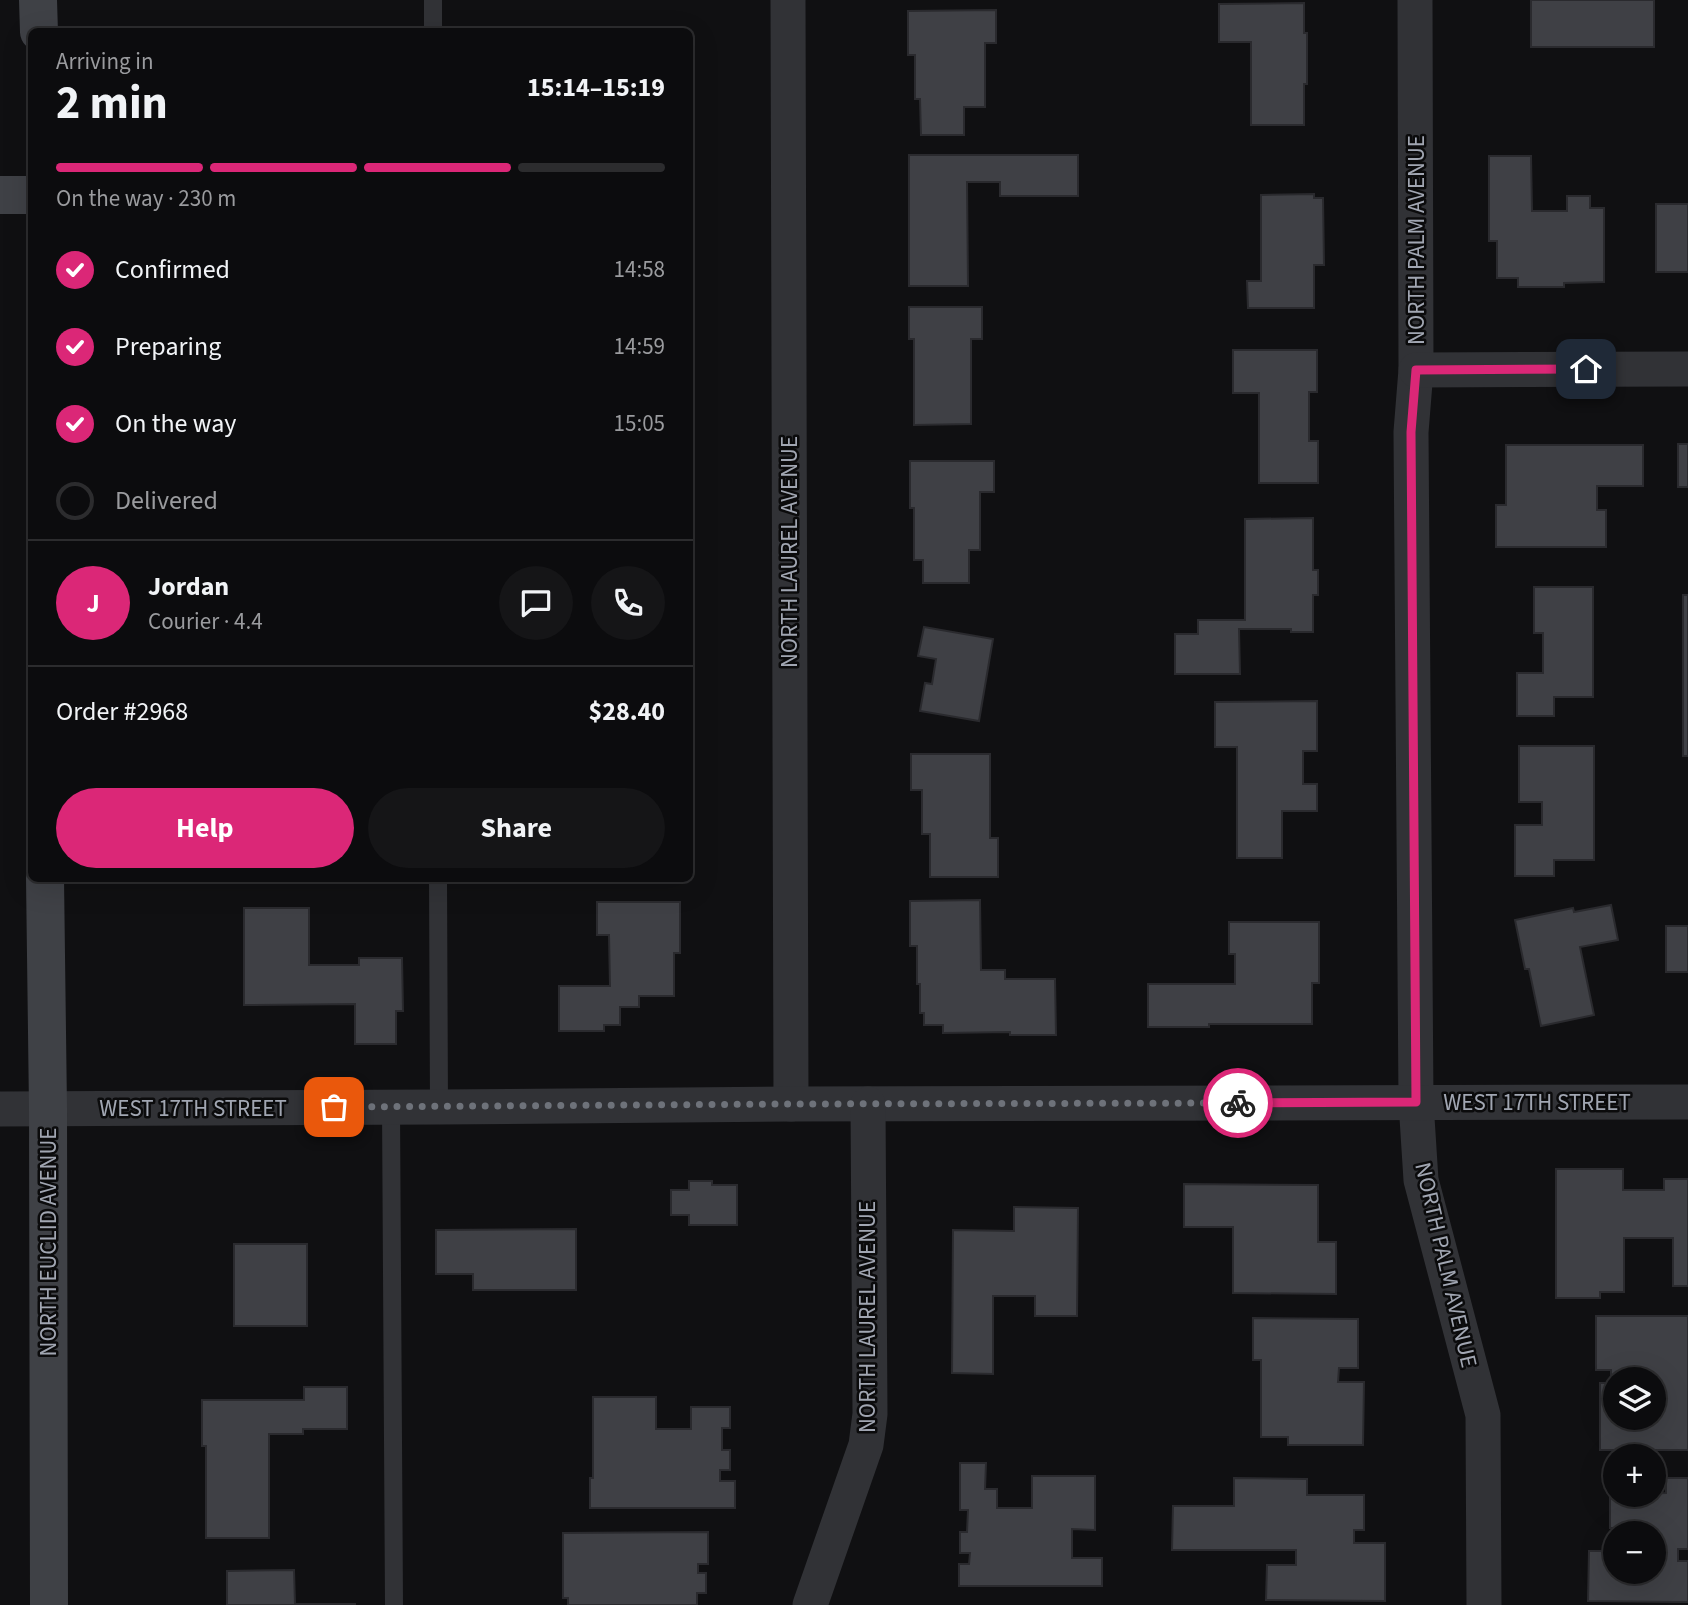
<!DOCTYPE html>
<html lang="en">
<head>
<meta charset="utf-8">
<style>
	body { margin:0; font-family:"Source Sans 3",sans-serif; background:#151517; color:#f1f3f6; height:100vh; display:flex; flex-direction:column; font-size:26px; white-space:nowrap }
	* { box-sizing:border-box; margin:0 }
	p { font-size:23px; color:#9a9b9e }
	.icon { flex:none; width:38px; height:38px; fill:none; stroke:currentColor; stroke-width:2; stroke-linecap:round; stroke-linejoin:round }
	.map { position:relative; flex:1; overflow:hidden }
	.side { position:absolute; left:28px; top:28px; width:665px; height:854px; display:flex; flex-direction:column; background:#0c0c0e; border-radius:10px; box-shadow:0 7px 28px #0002,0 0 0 2px #2c2c2e }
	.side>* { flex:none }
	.controls { position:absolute; left:1603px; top:1367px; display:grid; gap:14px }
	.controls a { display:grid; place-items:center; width:63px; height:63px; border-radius:50%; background:#0c0c0e; box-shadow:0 7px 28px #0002,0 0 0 2px #2c2c2e; font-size:35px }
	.pin { position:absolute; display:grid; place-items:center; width:60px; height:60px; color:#fff; margin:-30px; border-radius:14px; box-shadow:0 4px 10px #0006 }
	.courier { position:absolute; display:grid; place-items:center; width:70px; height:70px; margin:-35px; border:5px solid #db2777; border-radius:50%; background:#fff; color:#222; box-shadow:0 2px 9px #0007 }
	.headline em { font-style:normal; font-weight:700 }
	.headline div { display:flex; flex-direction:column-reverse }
	.headline { display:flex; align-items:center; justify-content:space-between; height:119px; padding:0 28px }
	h1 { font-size:46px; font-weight:700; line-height:52px }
	.bar { display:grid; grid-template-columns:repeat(4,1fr); gap:10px 7px; align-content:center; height:84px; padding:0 28px }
	.bar i { height:9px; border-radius:5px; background:#2c2c2e }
	.bar .selected { background:#db2777 }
	.bar p { grid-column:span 4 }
	.line { display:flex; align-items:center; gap:18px; padding:0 28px; border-top:2px solid #2c2c2e }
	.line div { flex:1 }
	.round { display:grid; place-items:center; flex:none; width:74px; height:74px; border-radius:37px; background:#151517 }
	ol { padding:0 28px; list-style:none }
	li { display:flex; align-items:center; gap:21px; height:77px }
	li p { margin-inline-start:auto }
	li .icon { padding:7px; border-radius:50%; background:#db2777; color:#fff; stroke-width:4 }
	li:last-child { color:#9a9b9e }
	li i { width:38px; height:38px; border:4px solid #2c2c2e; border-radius:50% }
	.cta { display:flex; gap:14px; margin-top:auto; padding:14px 28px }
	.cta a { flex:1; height:80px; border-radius:42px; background:#db2777; color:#fff; font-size:28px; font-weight:700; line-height:80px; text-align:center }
	.cta a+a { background:#151517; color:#f1f3f6 }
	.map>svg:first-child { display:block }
</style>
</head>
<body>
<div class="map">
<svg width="1688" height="1605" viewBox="0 0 1688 1605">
	<rect width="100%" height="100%" fill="#101012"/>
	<g fill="#3f4045" stroke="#2a2a2e" stroke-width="2" fill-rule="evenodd">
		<rect x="1531" y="0" width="123" height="47"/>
		<polygon points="1304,3 1304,33 1307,33 1307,84 1304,84 1304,125 1251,125 1251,42 1219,42 1219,4"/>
		<polygon points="996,10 996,43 985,43 985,107 964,107 964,135 921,135 920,99 915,99 915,55 908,55 908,11"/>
		<polygon points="909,155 1078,155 1078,196 1000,196 1000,182 967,182 968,286 909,286"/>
		<polygon points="1489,156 1531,156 1532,211 1567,211 1567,196 1590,196 1590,208 1604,208 1604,282 1564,283 1564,287 1518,287 1518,278 1497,278 1497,241 1489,241"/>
		<polygon points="1314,194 1314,198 1323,198 1324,265 1314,265 1314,308 1248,308 1247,281 1261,281 1261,195"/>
		<rect x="1656" y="204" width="32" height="68"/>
		<polygon points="909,307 982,307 982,339 971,339 971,424 914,425 914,339 909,339"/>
		<polygon points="1233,350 1317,350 1317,392 1309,392 1309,441 1318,441 1318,483 1259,483 1259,393 1233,393"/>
		<rect x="1678" y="444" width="10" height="43"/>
		<polygon points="1506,445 1643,445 1643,486 1597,486 1597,510 1606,510 1606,547 1496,547 1496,505 1506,505"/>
		<polygon points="910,461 994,461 994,492 980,492 980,550 969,550 969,583 923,583 923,560 914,560 914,508 910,508"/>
		<polygon points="1313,518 1313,570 1318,570 1318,595 1313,595 1313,632 1291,632 1291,629 1239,629 1240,674 1175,674 1175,634 1198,634 1198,620 1245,620 1245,519"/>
		<polygon points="1534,587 1593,587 1593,697 1554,697 1554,716 1517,716 1517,673 1543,673 1543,633 1534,633"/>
		<rect x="1683" y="595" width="5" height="161"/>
		<polygon points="924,627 993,639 979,721 920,711 925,683 932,684 936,659 918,656"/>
		<polygon points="1317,701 1317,751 1303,751 1303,784 1317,784 1317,811 1282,811 1282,858 1237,858 1237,747 1215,747 1215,702"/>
		<polygon points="1519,746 1594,746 1594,860 1554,860 1554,876 1515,876 1515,825 1542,825 1542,802 1519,802"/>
		<polygon points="911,754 990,754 990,838 998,838 998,877 930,877 930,834 922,834 922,790 911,790"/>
		<rect x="618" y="878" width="61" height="3"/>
		<polygon points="980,900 981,970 1005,970 1005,979 1055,979 1056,1035 1010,1035 1010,1032 943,1033 943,1025 924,1025 924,1013 920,1013 920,984 917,984 917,946 910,946 910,901"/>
		<polygon points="597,902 680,902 680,953 674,953 674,996 639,996 639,1007 620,1007 620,1025 604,1025 604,1031 559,1031 559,986 610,986 609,935 597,935"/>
		<polygon points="1611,905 1618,940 1580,947 1594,1015 1541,1026 1529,969 1525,969 1515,920 1573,908 1574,912"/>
		<polygon points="244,908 309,908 309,965 359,965 359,958 402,958 403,1011 396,1011 396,1044 355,1044 355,1004 244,1005"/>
		<polygon points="1229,922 1319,922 1319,983 1312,983 1312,1024 1209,1024 1209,1027 1148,1027 1148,984 1235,984 1235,954 1229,954"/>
		<rect x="1666" y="926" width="22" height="46"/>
		<polygon points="1556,1169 1623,1169 1623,1190 1664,1190 1664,1179 1688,1179 1688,1286 1673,1286 1673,1238 1624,1238 1624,1292 1600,1292 1600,1298 1556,1298"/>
		<polygon points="689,1181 712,1181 712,1185 737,1185 737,1225 689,1225 689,1215 671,1215 671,1190 689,1190"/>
		<polygon points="1184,1184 1318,1185 1318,1242 1336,1242 1336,1294 1233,1293 1233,1227 1184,1227"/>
		<polygon points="1014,1207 1078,1208 1077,1316 1035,1316 1035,1296 993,1296 993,1374 952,1373 953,1230 1014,1231"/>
		<polygon points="576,1229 576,1290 473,1290 473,1274 436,1274 436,1230"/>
		<rect x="234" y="1244" width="73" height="82"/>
		<path d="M1596,1316h92v134h-88v-67h11v-13h-15zM1615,1379h39v39h-39z"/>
		<polygon points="1253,1318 1358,1319 1358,1368 1339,1368 1338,1382 1364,1382 1363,1445 1288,1445 1288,1437 1261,1437 1261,1360 1253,1360"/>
		<polygon points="304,1387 347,1387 347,1429 303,1429 303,1434 269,1434 269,1538 206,1538 206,1446 202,1446 202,1400 304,1400"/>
		<polygon points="593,1397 656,1397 656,1429 691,1429 691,1407 730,1407 730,1428 722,1428 722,1450 730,1450 730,1470 720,1470 720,1481 735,1481 735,1508 590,1508 590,1478 593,1478"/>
		<polygon points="960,1463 986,1463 985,1489 997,1489 997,1508 1032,1508 1032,1476 1095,1476 1095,1530 1072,1529 1072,1558 1102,1558 1102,1586 959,1586 959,1564 969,1564 970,1553 960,1553 960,1532 967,1532 968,1510 960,1510"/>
		<polygon points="1234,1478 1307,1479 1307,1495 1364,1495 1364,1530 1354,1530 1354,1543 1385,1543 1385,1601 1266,1600 1267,1565 1296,1565 1296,1550 1172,1550 1173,1506 1234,1506"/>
		<polygon points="1666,1478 1688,1478 1688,1549 1678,1549 1678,1561 1688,1561 1688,1602 1588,1601 1589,1551 1615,1551 1615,1572 1654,1572 1654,1533 1619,1533 1619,1528 1610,1528 1610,1493 1615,1493 1615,1494 1666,1493"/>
		<polygon points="708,1532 708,1564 698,1564 698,1573 706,1573 706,1593 697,1593 697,1605 568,1605 568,1598 563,1598 563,1533"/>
		<polygon points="294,1570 295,1604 355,1604 355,1605 227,1605 227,1571"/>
	</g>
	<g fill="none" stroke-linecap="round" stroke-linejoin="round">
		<g stroke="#313236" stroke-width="18">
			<polyline points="433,0 433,32"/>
			<polyline points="438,878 439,1107"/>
			<polyline points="391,1107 394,1605"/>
		</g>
		<g stroke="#313236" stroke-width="35">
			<polyline points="788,0 791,1104"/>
			<polyline points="1415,0 1416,370 1411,432 1416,1102 1421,1180 1483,1415 1484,1605"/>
			<polyline points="1416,370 1688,369"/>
			<polyline points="0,1109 439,1107 791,1104 1688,1102"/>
			<polyline points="810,1605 866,1445 870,1414 868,1104"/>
		</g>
		<g stroke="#3f4146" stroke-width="38">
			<polyline points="38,0 39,32"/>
			<polyline points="0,195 32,195"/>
			<polyline points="45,878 48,1109 49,1605"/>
		</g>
	</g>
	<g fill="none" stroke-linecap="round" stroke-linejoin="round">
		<polyline stroke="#6e727a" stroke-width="7" stroke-dasharray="0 12.6" points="334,1107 791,1104 1238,1103"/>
		<polyline stroke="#db2777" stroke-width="9" points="1238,1103 1416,1102 1411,432 1416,370 1586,369"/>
	</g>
	<g text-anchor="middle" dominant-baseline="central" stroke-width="5" stroke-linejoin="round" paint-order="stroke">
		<g font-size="23" fill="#a1a6b2" stroke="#0b0b0c">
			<text transform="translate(1416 240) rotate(-90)">NORTH PALM AVENUE</text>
			<text transform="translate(789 552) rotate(-90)">NORTH LAUREL AVENUE</text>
			<text x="1537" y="1102">WEST 17TH STREET</text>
			<text x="193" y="1108">WEST 17TH STREET</text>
			<text transform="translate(48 1242) rotate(-90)">NORTH EUCLID AVENUE</text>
			<text transform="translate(1446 1265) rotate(77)">NORTH PALM AVENUE</text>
			<text transform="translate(867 1317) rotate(-90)">NORTH LAUREL AVENUE</text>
		</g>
	</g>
</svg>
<div class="controls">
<a><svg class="icon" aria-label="layers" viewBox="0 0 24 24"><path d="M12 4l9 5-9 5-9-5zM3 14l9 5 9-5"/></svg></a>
<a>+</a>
<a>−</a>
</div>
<div class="pin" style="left:334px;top:1107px;background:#ea580c"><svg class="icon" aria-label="bag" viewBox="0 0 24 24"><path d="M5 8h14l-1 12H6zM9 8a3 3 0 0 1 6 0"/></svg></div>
<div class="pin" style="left:1586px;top:369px;background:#1f2937"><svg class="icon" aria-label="home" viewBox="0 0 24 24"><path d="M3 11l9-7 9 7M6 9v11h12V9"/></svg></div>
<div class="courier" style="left:1238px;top:1103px"><svg class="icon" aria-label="bike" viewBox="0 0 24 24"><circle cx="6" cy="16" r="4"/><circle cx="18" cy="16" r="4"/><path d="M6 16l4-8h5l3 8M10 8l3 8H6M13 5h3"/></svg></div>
<section class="side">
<div class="headline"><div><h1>2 min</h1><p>Arriving in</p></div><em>15:14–15:19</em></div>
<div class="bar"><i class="selected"></i><i class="selected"></i><i class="selected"></i><i></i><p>On the way · 230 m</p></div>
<ol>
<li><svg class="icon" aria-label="check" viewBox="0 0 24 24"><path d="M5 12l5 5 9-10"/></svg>Confirmed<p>14:58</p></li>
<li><svg class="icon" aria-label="check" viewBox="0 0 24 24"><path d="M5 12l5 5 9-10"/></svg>Preparing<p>14:59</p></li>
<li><svg class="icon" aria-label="check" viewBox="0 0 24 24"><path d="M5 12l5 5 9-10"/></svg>On the way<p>15:05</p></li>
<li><i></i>Delivered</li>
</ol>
<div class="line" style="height:126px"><b class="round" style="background:#db2777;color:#fff">J</b><div><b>Jordan</b><p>Courier · 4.4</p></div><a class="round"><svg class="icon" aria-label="chat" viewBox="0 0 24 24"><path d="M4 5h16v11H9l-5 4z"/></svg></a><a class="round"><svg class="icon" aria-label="phone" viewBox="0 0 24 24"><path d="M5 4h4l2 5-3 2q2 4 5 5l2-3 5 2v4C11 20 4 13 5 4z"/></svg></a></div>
<div class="line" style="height:91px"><div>Order #2968</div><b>$28.40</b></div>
<div class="cta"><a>Help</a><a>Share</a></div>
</section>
</div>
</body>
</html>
